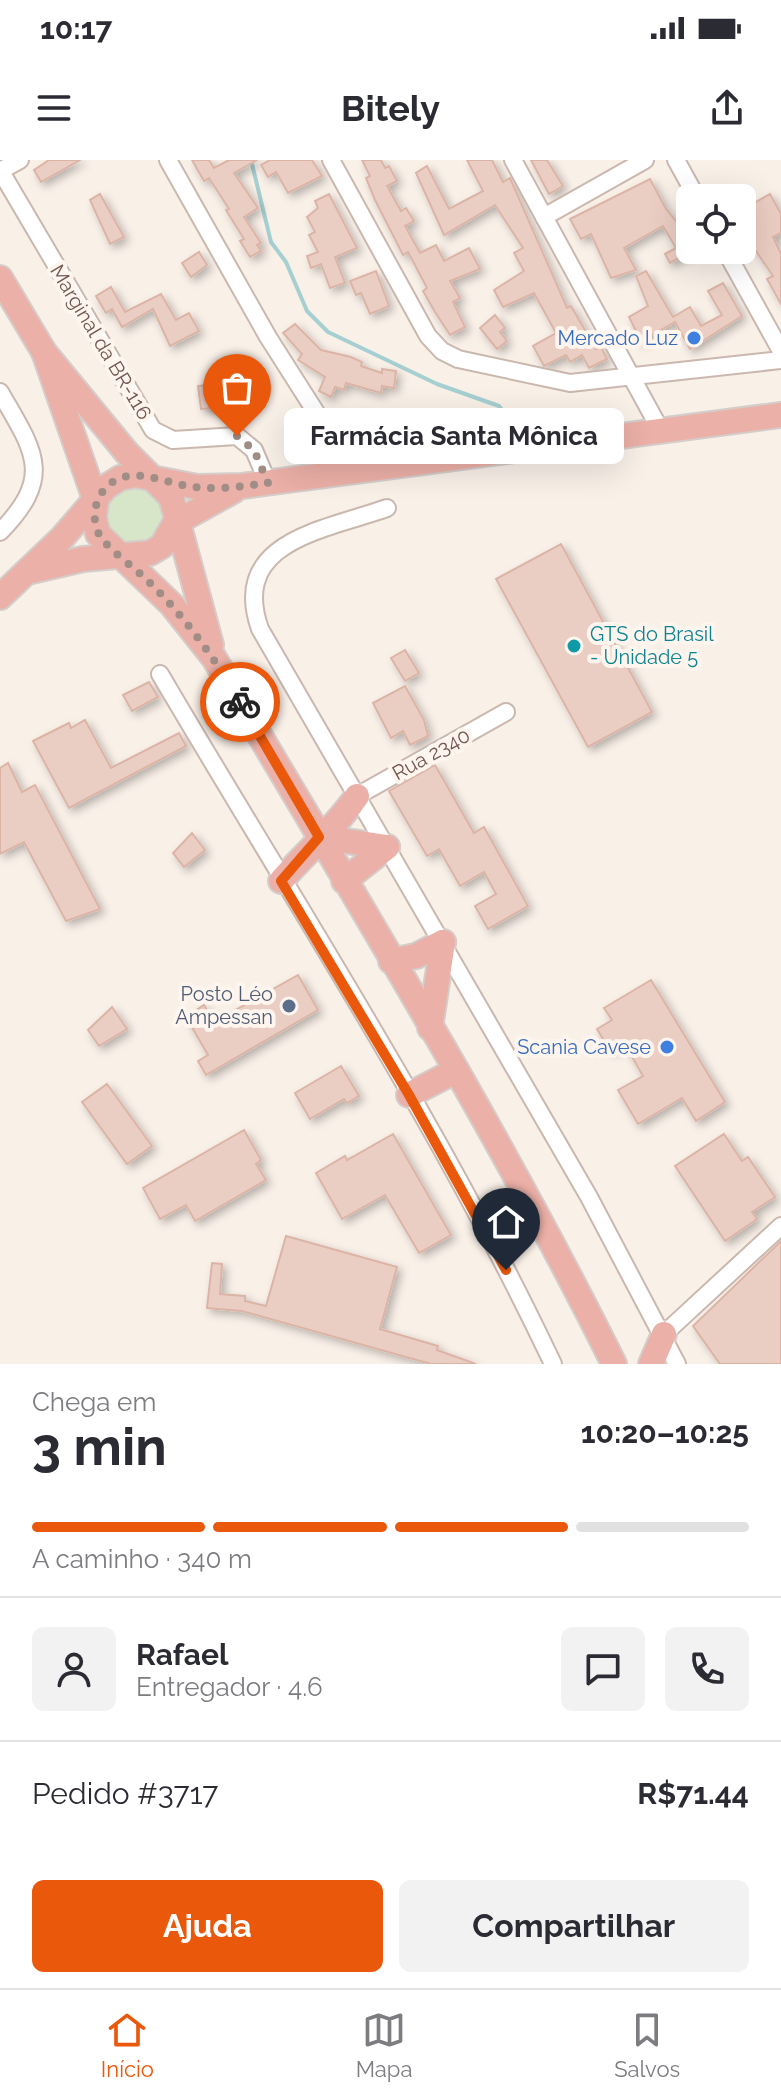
<!DOCTYPE html>
<html lang="pt">
<head>
<meta charset="utf-8">
<style>
	body { margin:0; font-family:Raleway,sans-serif; background:#f2f2f3; color:#2b2b33; height:100vh; display:flex; flex-direction:column; font-size:30px; white-space:nowrap }
	* { box-sizing:border-box; margin:0 }
	p { font-size:26px; color:#7c7c81 }
	.icon { flex:none; width:44px; height:44px; fill:none; stroke:currentColor; stroke-width:2; stroke-linecap:round; stroke-linejoin:round }
	.map { position:relative; height:1204px; overflow:hidden }
	.panel { display:flex; flex-direction:column; background:#fff; flex:1 }
	.panel>* { flex:none }
	.buttons { position:absolute; left:676px; top:24px; display:grid; gap:16px }
	.buttons a { display:grid; place-items:center; width:80px; height:80px; border-radius:12px; background:#fff; box-shadow:0 8px 32px #0002; font-size:40px }
	.pin { position:absolute; display:grid; place-items:center; width:68px; height:68px; color:#fff; margin:-82px -34px; border-radius:50% 50% 50% 0; rotate:-45deg; box-shadow:0 0 8px #0007 }
	.pin .icon { rotate:45deg }
	.courier { position:absolute; display:grid; place-items:center; width:80px; height:80px; margin:-40px; border:6px solid #ea580c; border-radius:50%; background:#fff; color:#222; box-shadow:0 2px 10px #0007 }
	.bubble { position:absolute; height:56px; border-radius:12px; background:#fff; box-shadow:0 8px 32px #0002; font-size:26px; font-weight:700; line-height:56px; text-align:center }
	.overview em { font-style:normal; font-weight:700 }
	.overview div { display:flex; flex-direction:column-reverse }
	.overview { display:flex; align-items:center; justify-content:space-between; height:136px; padding:0 32px }
	h1 { font-size:52px; font-weight:700; line-height:60px }
	.bar { display:grid; grid-template-columns:repeat(4,1fr); gap:12px 8px; align-content:center; height:96px; padding:0 32px }
	.bar i { height:10px; border-radius:6px; background:#e1e1e2 }
	.bar .active { background:#ea580c }
	.bar p { grid-column:span 4 }
	.line { display:flex; align-items:center; gap:20px; padding:0 32px; border-top:2px solid #e1e1e2 }
	.line div { flex:1 }
	.round { display:grid; place-items:center; flex:none; width:84px; height:84px; border-radius:12px; background:#f2f2f3 }
	.action { display:flex; gap:16px; margin-top:auto; padding:16px 32px }
	.action a { flex:1; height:92px; border-radius:12px; background:#ea580c; color:#fff; font-size:32px; font-weight:700; line-height:92px; text-align:center }
	.action a+a { background:#f2f2f3; color:#2b2b33 }
	.status { display:flex; justify-content:space-between; align-items:center; height:56px; padding:0 40px; background:#fff; direction:ltr }
	.status svg { height:22px; fill:currentColor }
	header { display:flex; justify-content:space-between; align-items:center; height:104px; padding:0 32px; background:#fff; font-size:36px; font-weight:700 }
	.menu { display:flex; justify-content:space-around; align-items:center; height:112px; border-top:2px solid #e1e1e2; background:#fff; font-size:22px; color:#7c7c81 }
	.menu a { display:grid; justify-items:center; gap:4px }
	.menu .active { color:#ea580c }
	.map>svg:first-child { display:block }
</style>
</head>
<body>
<div class="status"><b>10:17</b><svg viewBox="0 0 49 12"><path d="M0 12V9h3v3zM5 12V6h3v6zM10 12V3h3v9zM15 12V0h3v12zM26 1h20v11H26zM47 4h2v5h-2z"/></svg></div>
<header><svg class="icon" aria-label="menu" viewBox="0 0 24 24"><path d="M4 6h16M4 12h16M4 18h16"/></svg>Bitely<svg class="icon" aria-label="share" viewBox="0 0 24 24"><path d="M12 15V3M7 8l5-5 5 5M5 13v7h14v-7"/></svg></header>
<div class="map">
<svg width="781" height="1204" viewBox="0 0 781 1204">
	<defs>
		<filter id="shadow"><feDropShadow dx="4" dy="4" stdDeviation="4" flood-color="#0004"/></filter>
	</defs>
	<rect width="100%" height="100%" fill="#f9f0e8"/>
	<circle fill="#d7e5c8" cx="135" cy="356" r="30"/>
	<g fill="none" stroke-linecap="round" stroke-linejoin="round">
		<polyline stroke="#a6cfd1" stroke-width="4" points="251,0 271,82 286,102 307,151 328,172 437,224 499,246 511,261"/>
	</g>
	<g fill="#ebcec3" stroke="#dcb4a6" stroke-width="2" filter="url(#shadow)">
		<polygon points="49,0 80,0 41,22 34,10"/>
		<polygon points="192,0 209,0 214,8 229,0 257,0 234,13 258,48 244,57 261,83 257,85 261,91 250,97 240,81 244,79 226,50 229,49 209,18 204,21"/>
		<polygon points="270,0 312,0 322,16 288,33 276,12 268,17 261,5"/>
		<polygon points="362,0 381,0 385,8 389,6 397,21 387,26 401,51 406,48 414,61 405,66 420,93 436,85 444,101 469,88 480,109 450,121 460,138 453,142 465,167 450,175 435,152 423,131 427,128 408,92 403,95 375,40 366,18 370,16"/>
		<polygon points="467,0 492,0 503,22 510,18 567,148 571,146 596,189 601,187 607,199 589,208 582,195 570,202 566,195 544,206 533,186 556,173 534,133 503,147 494,130 524,111 514,93 523,88 495,45 444,75 416,13 427,6 449,49 483,31"/>
		<polygon points="531,0 547,0 563,26 549,34"/>
		<polygon points="650,19 666,49 676,61 683,57 690,70 690,92 670,103 665,94 676,88 663,66 624,88 636,110 611,118 591,74 581,79 570,59"/>
		<polygon points="100,34 124,77 110,84 90,40"/>
		<polygon points="329,34 357,88 335,97 345,123 330,128 321,104 311,108 307,96 318,92 309,75 315,72 307,57 318,48 315,41"/>
		<polygon points="770,34 781,54 781,73 773,77 781,94 781,144 767,119 773,116 745,75 755,70 744,49"/>
		<polygon points="199,92 207,105 191,117 182,103"/>
		<polygon points="376,111 389,146 370,154 361,133 356,135 350,121"/>
		<polygon points="646,111 673,157 690,147 701,166 722,155 708,131 723,123 742,156 690,189 675,162 641,181 629,157 648,146 636,116"/>
		<polygon points="111,127 125,152 161,134 176,160 189,153 199,171 170,186 153,149 122,167 112,149 106,153 96,136"/>
		<polygon points="495,155 505,168 500,172 507,181 497,189 480,168"/>
		<polygon points="295,164 321,190 351,197 362,202 361,206 382,213 382,209 396,211 394,228 382,226 381,233 346,223 344,230 335,227 331,237 319,231 325,217 298,200 302,194 283,173"/>
		<polygon points="233,221 235,247 201,249 198,226"/>
		<polygon points="561,384 652,552 588,587 496,419"/>
		<polygon points="405,490 419,513 405,521 391,498"/>
		<polygon points="149,522 158,537 132,551 123,535"/>
		<polygon points="405,526 424,560 428,576 410,585 403,571 391,578 373,543"/>
		<polygon points="85,560 111,608 179,573 186,586 69,648 33,581 69,563 71,568"/>
		<polygon points="8,603 22,632 35,625 100,749 66,761 24,682 0,694 0,608"/>
		<polygon points="435,605 474,673 484,667 528,746 488,769 475,746 496,734 484,712 460,726 439,689 427,696 389,631"/>
		<polygon points="192,673 205,690 184,707 173,693"/>
		<polygon points="298,815 318,850 206,915 198,901 208,895 186,857 204,845 214,862"/>
		<polygon points="651,820 725,942 696,961 682,938 638,964 618,930 643,916 624,883 610,891 597,869 612,860 604,848"/>
		<polygon points="112,847 127,869 99,886 88,870"/>
		<polygon points="341,906 359,936 347,943 344,939 310,959 295,933"/>
		<polygon points="107,924 152,986 127,1004 82,942"/>
		<polygon points="244,970 261,1000 256,1004 266,1020 195,1061 186,1045 160,1059 143,1028"/>
		<polygon points="393,974 451,1075 419,1093 385,1035 342,1059 316,1013 345,996 347,1000"/>
		<polygon points="724,974 742,1001 748,997 775,1037 752,1052 757,1059 725,1081 675,1006"/>
		<polygon points="286,1076 397,1107 380,1169 438,1186 437,1190 476,1204 431,1204 242,1151 207,1148 212,1103 222,1104 220,1134 245,1136 245,1141 266,1146"/>
		<polygon points="781,1081 781,1204 720,1204 693,1166"/>
	</g>
	<g fill="none" stroke-linecap="round" stroke-linejoin="round">
		<defs>
			<g id="minor">
				<polyline points="168,0 268,177 324,265 340,313"/>
				<polyline points="331,0 428,176 442,191 458,199 570,223 781,200"/>
				<polyline points="513,0 661,271"/>
				<polyline points="676,0 697,38"/>
				<polyline points="0,10 153,270 173,280 237,276 254,290 268,323"/>
				<polyline points="0,11 20,0"/>
				<polyline points="544,57 645,0"/>
				<polyline points="725,90 781,191"/>
				<path d="M0,232c34,59 55,84 0,140"/>
				<path d="M387,348c-62,22 -158,33 -127,121l329,568 88,167"/>
				<path d="M160,514c134,228 280,451 393,690"/>
				<polyline points="357,636 506,552"/>
				<polyline points="664,1174 781,1066"/>
			</g>
			<g id="highway">
				<polyline points="0,118 44,192 127,293 171,337 211,485"/>
				<path d="M44,192l52,150 -2,16 4,16 74,71 42,53c137,233 280,464 400,706"/>
				<polyline points="175,363 233,331"/>
				<polyline points="31,411 83,399 150,393 162,386 175,363"/>
				<polyline points="0,437 62,378 106,327 120,318 136,315 197,327 242,326 781,255"/>
				<polyline points="319,677 387,687"/>
				<path d="M281,721c25,-29 55,-54 76,-85"/>
				<polyline points="344,721 387,687"/>
				<polyline points="391,801 416,796 443,782"/>
				<polyline points="430,868 443,782"/>
				<polyline points="409,935 455,911"/>
				<polyline points="651,1204 664,1174"/>
			</g>
		</defs>
		<use href="#minor" stroke="#cab8af" stroke-width="20"/>
		<use href="#highway" stroke="#d4cdca" stroke-width="28"/>
		<use href="#minor" stroke="#fff" stroke-width="16"/>
		<use href="#highway" stroke="#ebb0a7" stroke-width="24"/>
	</g>
	<g fill="none" stroke-linecap="round" stroke-linejoin="round">
		<path stroke="#a08d85" stroke-width="8" stroke-dasharray="0 14.4" d="M237,276l17,14 14,33c-24,3 -48,7 -73,4 -23,-2 -49,-16 -71,-10 -25,6 -37,37 -24,59 8,13 35,32 48,45 37,36 66,76 92,121"/>
		<polyline stroke="#ea580c" stroke-width="10" points="240,542 319,677 281,721 409,935 506,1110"/>
	</g>
	<g fill="#3f7fe0" stroke="#fdf5ee" stroke-width="3">
		<circle cx="694" cy="178" r="8"/>
		<circle cx="667" cy="887" r="8"/>
	</g>
	<circle fill="#0f9aa8" stroke="#fdf5ee" stroke-width="3" cx="574" cy="486" r="8"/>
	<circle fill="#5c6f8a" stroke="#fdf5ee" stroke-width="3" cx="289" cy="846" r="8"/>
	<g text-anchor="middle" dominant-baseline="central" stroke-width="8" stroke-linejoin="round" paint-order="stroke">
		<g font-size="20" fill="#366cbe" stroke="#fdf5ee" text-anchor="end">
			<text x="678" y="178">Mercado Luz</text>
			<text x="651" y="887">Scania Cavese</text>
		</g>
		<g font-size="20" fill="#70574f" stroke="#fdf5ee">
			<text transform="translate(101 182) rotate(59)">Marginal da BR-116</text>
			<text transform="translate(431 594) rotate(-29)">Rua 2340</text>
		</g>
		<g font-size="20" fill="#0d838f" stroke="#fdf5ee" text-anchor="start">
			<text x="590" y="474">GTS do Brasil<tspan x="590" dy="23">- Unidade 5</tspan></text>
		</g>
		<g font-size="20" fill="#4e5e75" stroke="#fdf5ee" text-anchor="end">
			<text x="273" y="834">Posto Léo<tspan x="273" dy="23">Ampessan</tspan></text>
		</g>
	</g>
</svg>
<div class="buttons">
<a><svg class="icon" aria-label="locate" viewBox="0 0 24 24"><circle cx="12" cy="12" r="6"/><path d="M12 2v4M12 18v4M2 12h4M18 12h4"/></svg></a>
</div>
<div class="pin" style="left:237px;top:276px;background:#ea580c"><svg class="icon" aria-label="bag" viewBox="0 0 24 24"><path d="M5 8h14l-1 12H6zM9 8a3 3 0 0 1 6 0"/></svg></div>
<div class="pin" style="left:506px;top:1110px;background:#1f2937"><svg class="icon" aria-label="home" viewBox="0 0 24 24"><path d="M3 11l9-7 9 7M6 9v11h12V9"/></svg></div>
<div class="courier" style="left:240px;top:542px"><svg class="icon" aria-label="bike" viewBox="0 0 24 24"><circle cx="6" cy="16" r="4"/><circle cx="18" cy="16" r="4"/><path d="M6 16l4-8h5l3 8M10 8l3 8H6M13 5h3"/></svg></div>
<div class="bubble" style="left:284px;top:248px;width:340px">Farmácia Santa Mônica</div>
</div>
<section class="panel">
<div class="overview"><div><h1>3 min</h1><p>Chega em</p></div><em>10:20–10:25</em></div>
<div class="bar"><i class="active"></i><i class="active"></i><i class="active"></i><i></i><p>A caminho · 340 m</p></div>
<div class="line" style="height:144px"><a class="round"><svg class="icon" aria-label="person" viewBox="0 0 24 24"><circle cx="12" cy="8" r="4"/><path d="M4 21q1-7 8-7t8 7"/></svg></a><div><b>Rafael</b><p>Entregador · 4.6</p></div><a class="round"><svg class="icon" aria-label="chat" viewBox="0 0 24 24"><path d="M4 5h16v11H9l-5 4z"/></svg></a><a class="round"><svg class="icon" aria-label="phone" viewBox="0 0 24 24"><path d="M5 4h4l2 5-3 2q2 4 5 5l2-3 5 2v4C11 20 4 13 5 4z"/></svg></a></div>
<div class="line" style="height:104px"><div>Pedido #3717</div><b>R$71.44</b></div>
<div class="action"><a>Ajuda</a><a>Compartilhar</a></div>
</section>
<nav class="menu">
<a class="active"><svg class="icon" aria-label="home" viewBox="0 0 24 24"><path d="M3 11l9-7 9 7M6 9v11h12V9"/></svg>Início</a>
<a><svg class="icon" aria-label="map" viewBox="0 0 24 24"><path d="M3 6l6-2 6 2 6-2v14l-6 2-6-2-6 2zM9 4v14M15 6v14"/></svg>Mapa</a>
<a><svg class="icon" aria-label="saved" viewBox="0 0 24 24"><path d="M7 4h10v16l-5-4-5 4z"/></svg>Salvos</a>
</nav>
</body>
</html>
